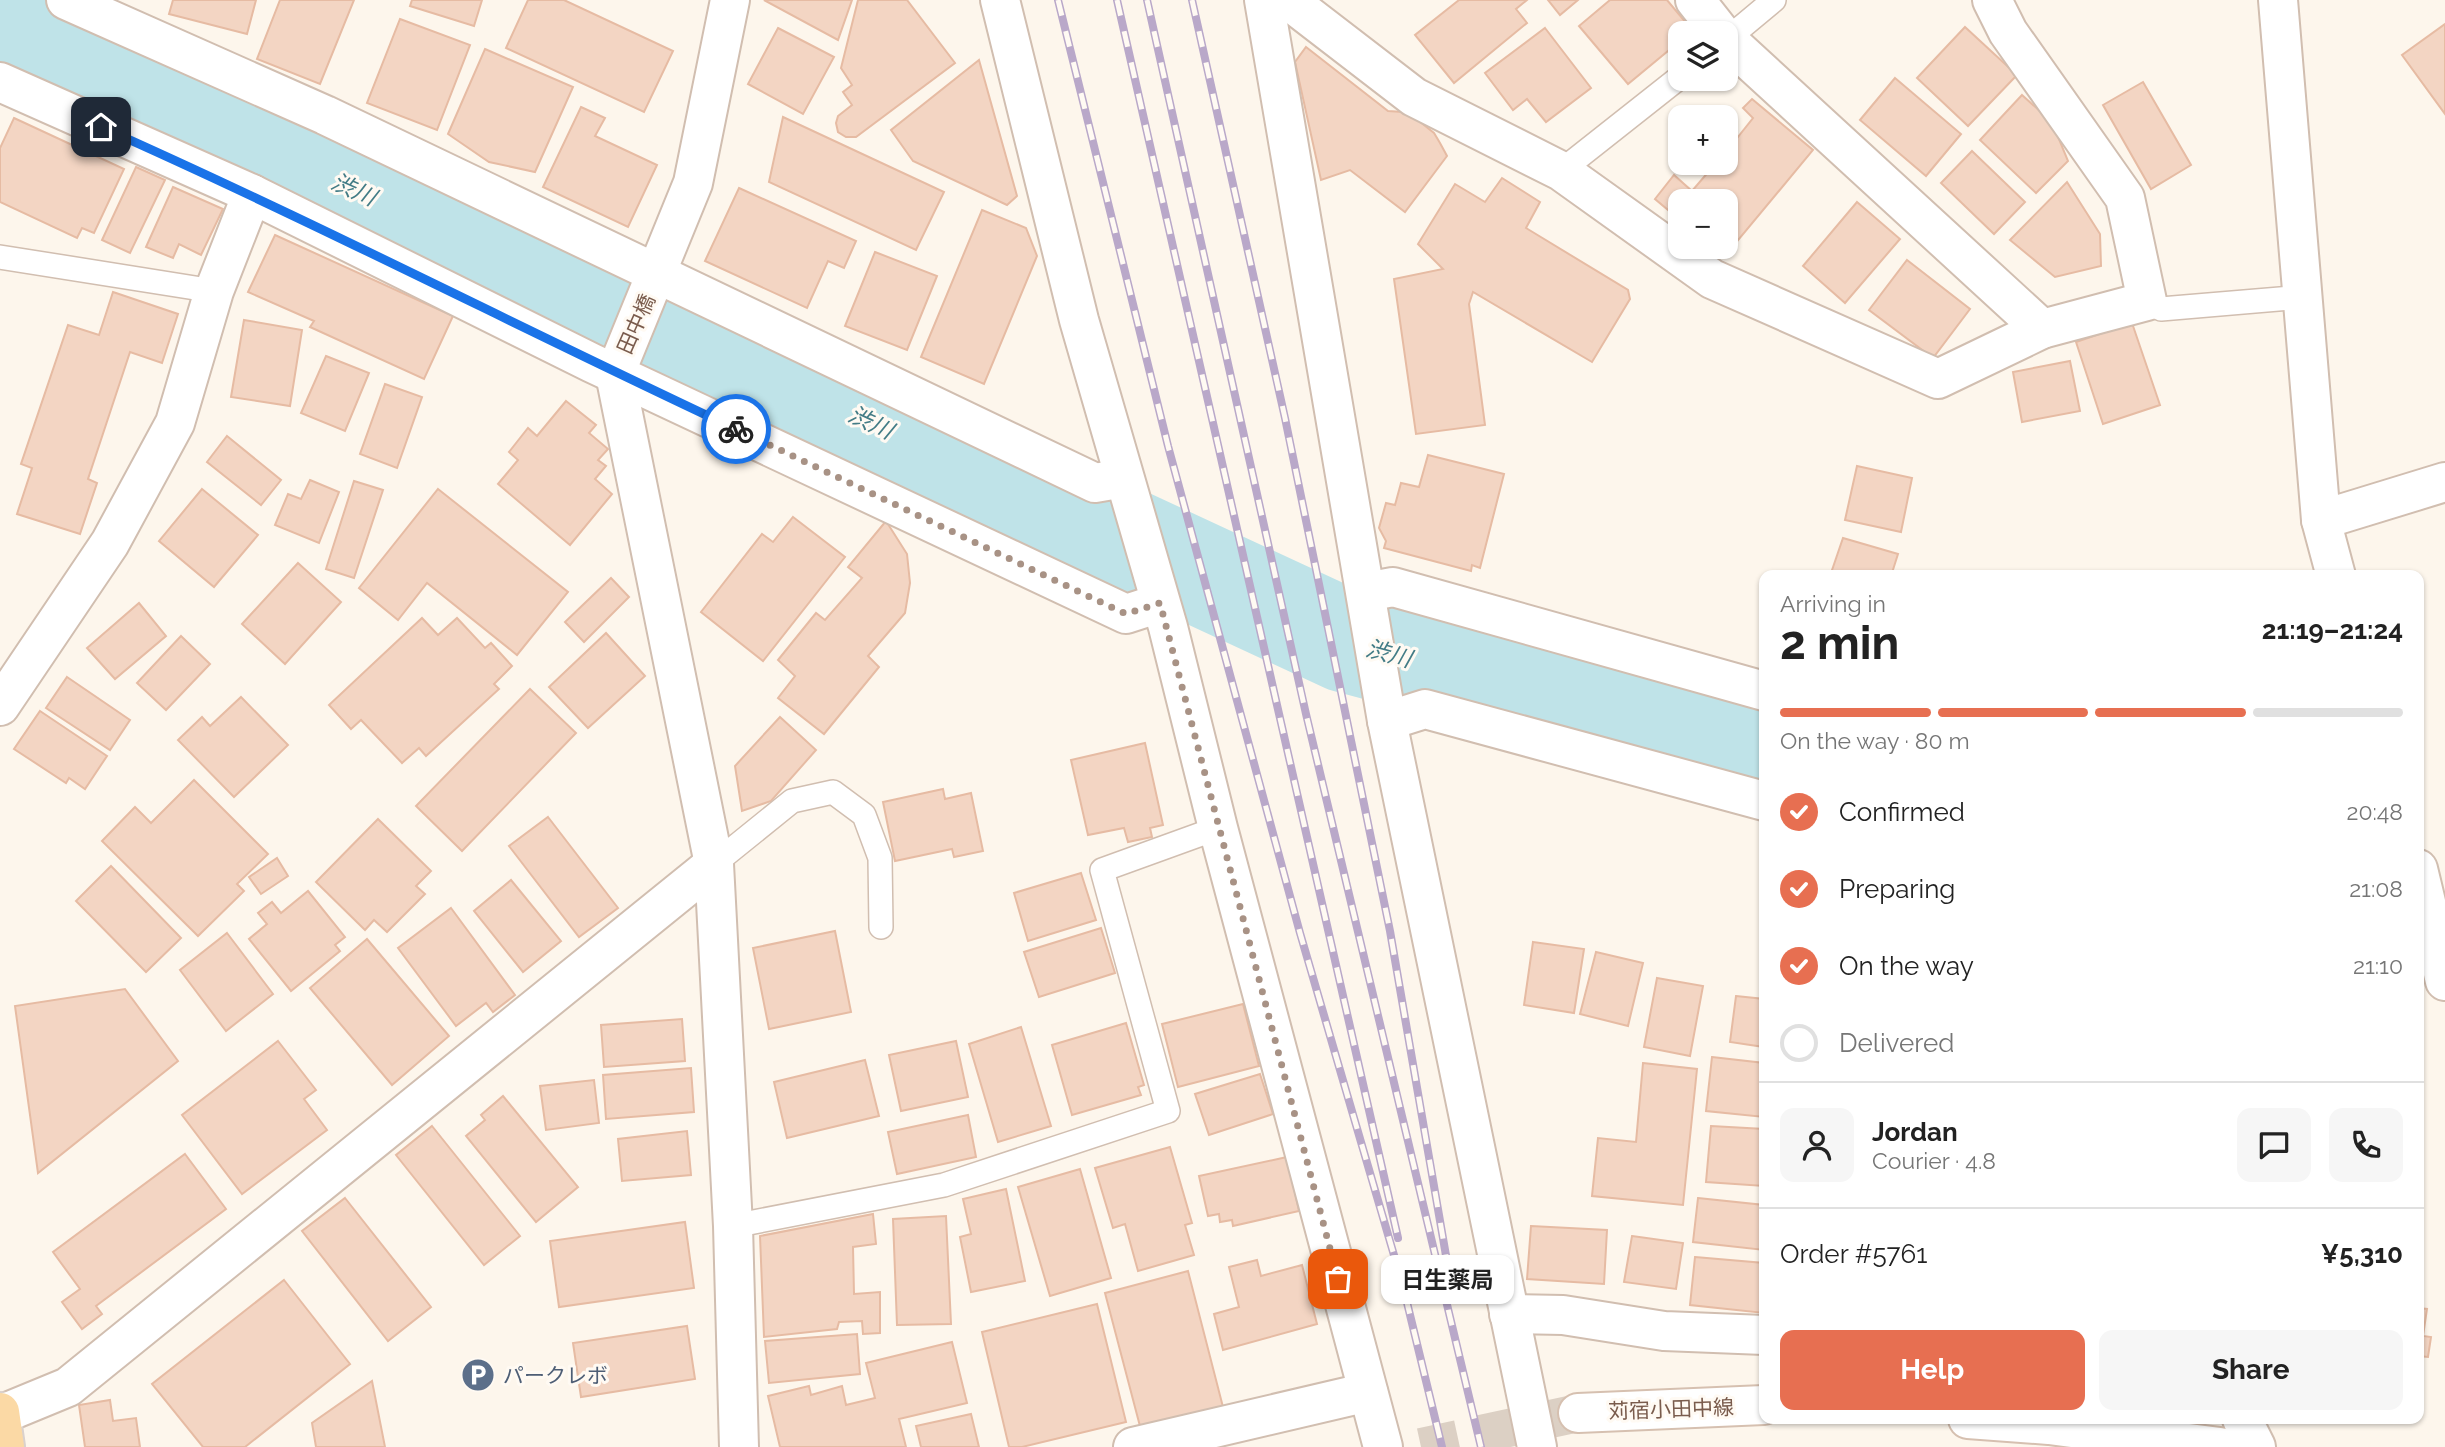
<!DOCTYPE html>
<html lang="en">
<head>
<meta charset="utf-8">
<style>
	body { margin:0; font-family:Raleway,"Noto Sans JP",sans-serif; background:#f6f6f6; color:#222; height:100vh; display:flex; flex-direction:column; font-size:26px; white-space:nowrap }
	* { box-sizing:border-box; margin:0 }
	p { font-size:23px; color:#767676 }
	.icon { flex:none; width:38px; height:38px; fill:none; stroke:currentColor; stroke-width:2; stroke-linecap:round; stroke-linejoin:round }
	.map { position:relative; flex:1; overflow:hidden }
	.drawer { position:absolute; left:1759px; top:570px; width:665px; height:854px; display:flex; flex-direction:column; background:#fff; border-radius:14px; box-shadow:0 2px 5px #0004 }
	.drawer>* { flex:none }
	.buttons { position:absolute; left:1668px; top:21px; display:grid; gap:14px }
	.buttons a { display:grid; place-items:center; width:70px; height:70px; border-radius:14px; background:#fff; box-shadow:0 2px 5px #0004; font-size:35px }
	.pin { position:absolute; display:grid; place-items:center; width:60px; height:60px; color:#fff; margin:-30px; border-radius:14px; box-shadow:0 4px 10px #0006 }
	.courier { position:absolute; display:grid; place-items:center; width:70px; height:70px; margin:-35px; border:5px solid #1a73e8; border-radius:50%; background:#fff; color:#222; box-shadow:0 2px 9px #0007 }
	.bubble { position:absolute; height:49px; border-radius:14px; background:#fff; box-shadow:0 2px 5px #0004; font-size:23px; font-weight:700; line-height:49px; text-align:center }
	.head em { font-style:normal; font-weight:700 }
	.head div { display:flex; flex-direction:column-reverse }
	.head { display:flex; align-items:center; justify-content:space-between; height:119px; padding:0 21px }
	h1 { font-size:46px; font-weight:700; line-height:52px }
	.bar { display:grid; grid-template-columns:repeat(4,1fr); gap:10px 7px; align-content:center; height:84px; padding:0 21px }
	.bar i { height:9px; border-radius:5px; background:#e0e0e0 }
	.bar .selected { background:#e76f51 }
	.bar p { grid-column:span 4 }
	.line { display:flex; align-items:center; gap:18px; padding:0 21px; border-top:2px solid #e0e0e0 }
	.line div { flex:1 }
	.round { display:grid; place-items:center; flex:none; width:74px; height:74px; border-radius:14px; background:#f6f6f6 }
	ol { padding:0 21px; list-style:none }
	li { display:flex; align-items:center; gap:21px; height:77px }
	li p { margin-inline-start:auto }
	li .icon { padding:7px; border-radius:50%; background:#e76f51; color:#fff; stroke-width:4 }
	li:last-child { color:#767676 }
	li i { width:38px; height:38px; border:4px solid #e0e0e0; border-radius:50% }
	.cta { display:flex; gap:14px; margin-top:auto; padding:14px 21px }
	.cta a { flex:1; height:80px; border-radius:14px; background:#e76f51; color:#fff; font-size:28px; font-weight:700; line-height:80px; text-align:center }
	.cta a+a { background:#f6f6f6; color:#222 }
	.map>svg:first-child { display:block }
</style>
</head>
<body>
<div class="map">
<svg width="2445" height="1447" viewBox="0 0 2445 1447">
	<rect width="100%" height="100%" fill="#fdf6ec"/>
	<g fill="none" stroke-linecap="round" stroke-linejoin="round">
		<polyline stroke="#bfe3e8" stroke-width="103" points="0,30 824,399 1346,641 1764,753"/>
	</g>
	<g fill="#f3d5c3" stroke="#e6bba3" stroke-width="2">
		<polygon points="173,0 256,0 247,34 169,14"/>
		<polygon points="280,0 354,0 320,84 257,59"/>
		<polygon points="412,0 482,0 474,26 410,6"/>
		<polygon points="528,0 564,0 673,51 644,112 506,48"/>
		<polygon points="764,0 852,0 838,40"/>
		<polygon points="858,0 907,0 955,63 856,137 846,137 838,132 836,123 838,116 852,105 843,92 852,85 841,68"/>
		<polygon points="1459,0 1527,0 1516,9 1527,23 1454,83 1415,35"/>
		<polygon points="1548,0 1578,0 1560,15"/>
		<polygon points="1610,0 1667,0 1693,31 1680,33 1680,41 1628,84 1579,26"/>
		<polygon points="400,19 470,45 437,130 367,103"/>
		<polygon points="2445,24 2445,114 2402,55"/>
		<polygon points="1965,27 2017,75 1968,126 1917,78"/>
		<polygon points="778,28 834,57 803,114 748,84"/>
		<polygon points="1545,28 1591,88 1546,122 1527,99 1513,110 1485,73"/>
		<polygon points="1306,47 1388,111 1403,112 1414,117 1434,133 1440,143 1447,156 1405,212 1350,170 1321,180 1295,62"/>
		<polygon points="485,49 573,87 535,172 489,162 448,134"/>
		<polygon points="979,60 1017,196 1007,205 913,161 891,130"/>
		<polygon points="1895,78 1961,134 1926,176 1860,120"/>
		<polygon points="2143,82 2191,165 2151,189 2103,105"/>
		<polygon points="2022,95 2052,122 2068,161 2036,193 1980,140"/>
		<polygon points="1752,99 1813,150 1724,257 1712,247 1726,247 1726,201 1680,201 1680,220 1655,199 1674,175 1692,191 1716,163 1726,163 1726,152 1753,118 1743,108"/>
		<polygon points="581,107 605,118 595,136 657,165 628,227 543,187"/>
		<polygon points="783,117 944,192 916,250 769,182"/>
		<polygon points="14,118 124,169 94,233 82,228 77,238 0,202 0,148"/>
		<polygon points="1972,151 2025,202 1994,234 1941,183"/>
		<polygon points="136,167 165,180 130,253 102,240"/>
		<polygon points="1502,178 1540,202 1526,228 1628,290 1630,299 1592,362 1473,292 1469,304 1485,425 1416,434 1394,279 1443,269 1418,244 1455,184 1485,202"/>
		<polygon points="2067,182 2100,234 2101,266 2055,277 2010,240"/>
		<polygon points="173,187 223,209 201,255 179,244 173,258 146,247"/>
		<polygon points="739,188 856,241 844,268 828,261 807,308 705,261"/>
		<polygon points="1857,202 1900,239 1845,303 1803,266"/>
		<polygon points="982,210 1026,228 1037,256 984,384 921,357"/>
		<polygon points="275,235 453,316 424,379 310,327 314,321 248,292"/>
		<polygon points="875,252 937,276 907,350 845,326"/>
		<polygon points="1907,260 1970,309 1933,358 1869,310"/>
		<polygon points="113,292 178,314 162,363 130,352 88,479 97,483 80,534 17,514 32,468 21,464 68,325 99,335"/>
		<polygon points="244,320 302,330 290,406 231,397"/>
		<polygon points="2132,323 2160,405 2103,424 2076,342"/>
		<polygon points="326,356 369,373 345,431 301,413"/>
		<polygon points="2070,361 2080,411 2022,422 2013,372"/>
		<polygon points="385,384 422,397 397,468 360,454"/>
		<polygon points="566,401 596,425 589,433 608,449 598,460 606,466 595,479 612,494 570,545 498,484 518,460 509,452 528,428 537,436"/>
		<polygon points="227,436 281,480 261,505 207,462"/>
		<polygon points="1428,455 1504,474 1480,568 1472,565 1471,571 1384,548 1386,541 1379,528 1386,503 1395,505 1401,483 1419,487"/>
		<polygon points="1857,466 1912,478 1901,532 1845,520"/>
		<polygon points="310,480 339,492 319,543 275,525 288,494 301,499"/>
		<polygon points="354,481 383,490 354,578 326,569"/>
		<polygon points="202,489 258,535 214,587 159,541"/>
		<polygon points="438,489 568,592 517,655 427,583 398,620 359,588"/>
		<polygon points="793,517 845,557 763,661 701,612 762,534 773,542"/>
		<polygon points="886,521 907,554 910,583 905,613 868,656 879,667 824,734 778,698 795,676 778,660 816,613 825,620 862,578 848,567"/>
		<polygon points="1843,538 1898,554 1891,576 1830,576"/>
		<polygon points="298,563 341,602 285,664 242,624"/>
		<polygon points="611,578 629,597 584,642 565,622"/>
		<polygon points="139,603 166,636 115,679 87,648"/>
		<polygon points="422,618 438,635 457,618 485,648 491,643 512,666 494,684 499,689 426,756 419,748 402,763 361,720 351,729 329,705"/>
		<polygon points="606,633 645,676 588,728 549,687"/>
		<polygon points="181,636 210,664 166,710 137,683"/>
		<polygon points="67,677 130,720 110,750 46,708"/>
		<polygon points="530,689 576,733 462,851 416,806"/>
		<polygon points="241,697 288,745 234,797 178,740 202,717 210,726"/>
		<polygon points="40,711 107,756 85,789 69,778 66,783 14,749"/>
		<polygon points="780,717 816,750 771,801 742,811 735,766"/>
		<polygon points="1145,743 1163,825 1150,828 1152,837 1128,842 1124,828 1088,835 1071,760"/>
		<polygon points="194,780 268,854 237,884 244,891 198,936 102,841 135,807 151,823"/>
		<polygon points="943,789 945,799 971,793 983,851 954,857 952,849 895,861 883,802"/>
		<polygon points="548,817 618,908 579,937 509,846"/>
		<polygon points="378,819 431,871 416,886 425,894 387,932 374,920 365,930 316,882"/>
		<polygon points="277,858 288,876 261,894 249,877"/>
		<polygon points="111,866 181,938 146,972 76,901"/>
		<polygon points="1081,873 1096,920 1028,941 1014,893"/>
		<polygon points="511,880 561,941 523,972 474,911"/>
		<polygon points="308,891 345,937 335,945 340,951 291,991 249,939 267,924 258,913 272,902 281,913"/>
		<polygon points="451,908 515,995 493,1012 486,1003 456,1026 398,948"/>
		<polygon points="1101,928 1115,973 1039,997 1024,952"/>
		<polygon points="835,931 851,1012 769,1029 753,948"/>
		<polygon points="227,933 273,994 226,1031 180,970"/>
		<polygon points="367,939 449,1036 392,1085 310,988"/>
		<polygon points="1533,942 1584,949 1574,1013 1524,1005"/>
		<polygon points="1596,952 1643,963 1628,1026 1580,1014"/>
		<polygon points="1657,978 1703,986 1690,1056 1644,1047"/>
		<polygon points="125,989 178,1061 38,1173 15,1006"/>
		<polygon points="1736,996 1764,999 1764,1047 1730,1042"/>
		<polygon points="1243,1004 1259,1066 1178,1087 1162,1024"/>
		<polygon points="682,1019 685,1061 604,1067 601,1025"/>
		<polygon points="1126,1023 1144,1085 1138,1087 1141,1095 1072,1115 1052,1045"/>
		<polygon points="1021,1027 1051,1126 998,1142 969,1044"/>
		<polygon points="278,1041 316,1090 304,1099 327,1130 242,1194 182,1115"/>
		<polygon points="956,1041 968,1097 901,1111 889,1055"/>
		<polygon points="1712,1057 1764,1063 1764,1117 1706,1111"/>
		<polygon points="865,1060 879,1116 787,1138 774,1082"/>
		<polygon points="1643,1063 1697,1069 1683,1205 1592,1196 1598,1138 1636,1142"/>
		<polygon points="691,1068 694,1112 606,1119 603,1075"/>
		<polygon points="1260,1074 1273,1114 1209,1135 1195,1094"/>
		<polygon points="594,1080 599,1123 546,1130 540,1086"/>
		<polygon points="503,1096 578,1187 536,1222 466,1136 485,1120 481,1115"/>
		<polygon points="968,1115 976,1157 897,1174 888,1132"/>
		<polygon points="432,1126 520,1236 484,1265 396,1155"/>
		<polygon points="1711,1126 1764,1129 1764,1186 1706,1182"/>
		<polygon points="687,1131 691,1175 622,1181 618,1139"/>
		<polygon points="1170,1147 1192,1223 1185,1225 1194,1255 1138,1271 1125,1224 1113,1228 1095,1168"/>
		<polygon points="185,1154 226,1209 96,1306 102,1314 82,1329 62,1302 80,1289 53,1252"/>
		<polygon points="1287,1157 1299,1211 1233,1226 1232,1220 1220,1222 1219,1214 1208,1216 1199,1176"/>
		<polygon points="1080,1169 1111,1278 1050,1296 1018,1187"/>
		<polygon points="1006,1189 1025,1281 971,1292 960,1237 971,1234 963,1199"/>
		<polygon points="345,1198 431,1307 388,1341 302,1231"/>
		<polygon points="1698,1198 1764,1205 1764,1250 1693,1242"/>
		<polygon points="873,1214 876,1244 853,1247 854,1294 880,1292 880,1333 863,1334 862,1321 839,1322 837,1329 764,1337 760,1236"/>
		<polygon points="946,1216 951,1324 897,1325 893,1219"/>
		<polygon points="685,1222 694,1288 559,1307 550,1241"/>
		<polygon points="1531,1226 1607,1230 1604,1284 1527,1279"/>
		<polygon points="1632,1236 1683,1243 1676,1289 1624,1282"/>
		<polygon points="1695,1257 1764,1263 1764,1313 1690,1305"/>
		<polygon points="1257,1260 1261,1276 1302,1265 1317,1324 1223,1350 1214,1314 1239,1307 1229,1267"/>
		<polygon points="1188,1271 1223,1407 1141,1430 1105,1293"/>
		<polygon points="284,1280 350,1364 245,1447 203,1447 152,1384"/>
		<polygon points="1097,1304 1126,1422 1022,1447 1009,1447 982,1332"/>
		<polygon points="2418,1308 2427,1309 2423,1336 2431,1337 2428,1357 2418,1356"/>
		<polygon points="687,1326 695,1379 581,1397 573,1343"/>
		<polygon points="857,1334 860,1374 769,1383 765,1341"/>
		<polygon points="952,1342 967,1403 899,1419 906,1447 780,1447 768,1396 809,1386 811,1395 842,1386 846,1405 875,1398 866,1363"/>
		<polygon points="372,1381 385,1447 316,1447 312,1423"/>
		<polygon points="110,1400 113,1421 136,1418 140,1447 85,1447 79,1405"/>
		<polygon points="971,1414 979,1447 921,1447 916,1426"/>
	</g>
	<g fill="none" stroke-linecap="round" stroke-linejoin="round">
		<polyline stroke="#dcd0c4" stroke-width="38" stroke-dasharray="38 19" stroke-linecap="butt" points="1421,1447 1578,1413"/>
		<defs>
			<g id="lane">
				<polyline points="1726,40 1774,0"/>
				<polyline points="1561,171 1680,77"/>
				<polyline points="0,257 214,291"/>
				<polyline points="2147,301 2161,309 2302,297"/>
				<polyline points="714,864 792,801 833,792 864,815 880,858 881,927"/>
				<polyline points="733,1226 944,1185 1168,1111 1102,870 1218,828"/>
			</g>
			<g id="street">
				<polyline points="66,0 325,115 1095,483 1124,478"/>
				<polyline points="730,0 693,183 615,374 714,864 733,1226 739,1447"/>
				<polyline points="1000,0 1079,320 1168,627 1218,828 1383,1447"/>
				<polyline points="1264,0 1387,721 1537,1447"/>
				<polyline points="1288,0 1414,97 1561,171 1712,279 1938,379 2042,329 2147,301 2125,198 2008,32 1992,0"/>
				<polyline points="1695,0 1721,33"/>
				<polyline points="2278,0 2321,520 2336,576"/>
				<polyline points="1726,39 2042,329"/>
				<polyline points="0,82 252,194 592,363 1126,614 1160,603"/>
				<polyline points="2321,520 2445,482"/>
				<polyline points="1366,592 1393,587 1764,691"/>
				<polyline points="0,706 110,543 175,423 214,291 252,194"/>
				<polyline points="1387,721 1425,709 1764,801"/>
				<polyline points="2418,869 2445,981"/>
				<polyline points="1509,1314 1563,1315 1664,1331 1764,1335"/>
				<polyline points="0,1415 68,1387 714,864"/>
				<polyline points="2242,1419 2256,1447"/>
				<polyline points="1133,1447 1368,1392"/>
			</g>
			<g id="secondary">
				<polyline points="1578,1413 1764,1405"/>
				<polyline points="1968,1419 2049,1425 2220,1447"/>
			</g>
			<polyline id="primary" points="0,1412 5,1447"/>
		</defs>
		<use href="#lane" stroke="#d1beb0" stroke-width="26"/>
		<use href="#street" stroke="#d1beb0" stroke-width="42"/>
		<use href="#secondary" stroke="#d6c0b0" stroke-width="42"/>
		<use href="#primary" stroke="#dad1cd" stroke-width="42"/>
		<use href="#lane" stroke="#fff" stroke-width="23"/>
		<use href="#street" stroke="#fff" stroke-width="38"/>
		<use href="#secondary" stroke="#fff" stroke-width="38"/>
		<use href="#primary" stroke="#fbd9a5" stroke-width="38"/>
		<defs>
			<g id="rail">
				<polyline points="1058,0 1168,446 1300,933 1403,1286 1442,1447"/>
				<polyline points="1117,0 1398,1238"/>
				<polyline points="1147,0 1306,714 1481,1447"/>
				<polyline points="1192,0 1285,418 1390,931 1449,1273"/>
			</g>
		</defs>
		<use href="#rail" stroke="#b9a8c9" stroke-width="8"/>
		<use href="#rail" stroke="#fffaf3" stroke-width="5" stroke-dasharray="16" stroke-linecap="butt"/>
	</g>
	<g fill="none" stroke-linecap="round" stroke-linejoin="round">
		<polyline stroke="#a89285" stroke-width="7" stroke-dasharray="0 12.6" points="736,429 1126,614 1160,603 1338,1279"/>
		<path stroke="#1a73e8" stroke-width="9" d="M101,127c214,95 423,203 635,302"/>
	</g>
	<defs>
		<symbol id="parking-disc" viewBox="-11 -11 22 22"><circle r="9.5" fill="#5c6f8a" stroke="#fffaf3"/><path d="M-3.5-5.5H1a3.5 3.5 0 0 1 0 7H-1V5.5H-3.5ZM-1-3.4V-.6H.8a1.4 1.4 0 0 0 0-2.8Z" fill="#fff"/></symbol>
	</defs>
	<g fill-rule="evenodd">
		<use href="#parking-disc" x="459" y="1356" width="38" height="38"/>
	</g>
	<g text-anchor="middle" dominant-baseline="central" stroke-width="6" stroke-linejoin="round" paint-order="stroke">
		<g font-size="21" fill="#7a5c4d" stroke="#fffaf3">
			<text transform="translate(636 324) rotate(-66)">田中橋</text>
			<text transform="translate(1671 1409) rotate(-2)">苅宿小田中線</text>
		</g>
		<g font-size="21" fill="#4e5e75" stroke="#fffaf3" text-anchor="start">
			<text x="503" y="1375">パークレボ</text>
		</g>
		<g font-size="23" font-style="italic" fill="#437c86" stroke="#fffaf3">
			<text transform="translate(354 189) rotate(24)">渋川</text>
			<text transform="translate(871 422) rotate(25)">渋川</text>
			<text transform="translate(1389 653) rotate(15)">渋川</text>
		</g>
	</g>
</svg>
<div class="buttons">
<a><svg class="icon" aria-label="layers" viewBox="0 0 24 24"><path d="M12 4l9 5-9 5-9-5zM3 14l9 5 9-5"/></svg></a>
<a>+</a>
<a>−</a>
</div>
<div class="pin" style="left:1338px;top:1279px;background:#ea580c"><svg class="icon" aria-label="bag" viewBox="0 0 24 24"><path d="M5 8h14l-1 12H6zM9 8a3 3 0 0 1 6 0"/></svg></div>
<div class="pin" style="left:101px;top:127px;background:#1f2937"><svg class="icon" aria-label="home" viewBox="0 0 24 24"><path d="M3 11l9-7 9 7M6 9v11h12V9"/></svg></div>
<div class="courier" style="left:736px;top:429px"><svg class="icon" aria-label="bike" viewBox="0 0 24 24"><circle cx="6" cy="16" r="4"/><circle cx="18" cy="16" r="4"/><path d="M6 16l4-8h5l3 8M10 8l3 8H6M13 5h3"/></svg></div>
<div class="bubble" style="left:1381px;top:1255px;width:133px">日生薬局</div>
<section class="drawer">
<div class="head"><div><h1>2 min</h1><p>Arriving in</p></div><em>21:19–21:24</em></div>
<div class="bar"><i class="selected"></i><i class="selected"></i><i class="selected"></i><i></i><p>On the way · 80 m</p></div>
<ol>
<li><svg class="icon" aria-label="check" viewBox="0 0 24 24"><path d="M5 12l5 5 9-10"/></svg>Confirmed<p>20:48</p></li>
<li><svg class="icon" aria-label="check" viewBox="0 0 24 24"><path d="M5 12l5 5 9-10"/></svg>Preparing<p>21:08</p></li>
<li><svg class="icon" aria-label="check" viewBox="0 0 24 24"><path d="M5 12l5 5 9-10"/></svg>On the way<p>21:10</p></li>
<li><i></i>Delivered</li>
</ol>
<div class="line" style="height:126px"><a class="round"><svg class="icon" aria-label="person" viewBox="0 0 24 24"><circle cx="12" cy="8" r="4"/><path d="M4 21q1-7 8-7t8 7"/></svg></a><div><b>Jordan</b><p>Courier · 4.8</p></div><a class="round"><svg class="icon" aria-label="chat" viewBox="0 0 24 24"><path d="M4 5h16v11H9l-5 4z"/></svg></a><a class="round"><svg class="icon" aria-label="phone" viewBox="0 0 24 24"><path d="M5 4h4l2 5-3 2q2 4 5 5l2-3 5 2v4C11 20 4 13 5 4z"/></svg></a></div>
<div class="line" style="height:91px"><div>Order #5761</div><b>¥5,310</b></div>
<div class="cta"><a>Help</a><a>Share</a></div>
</section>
</div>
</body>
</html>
